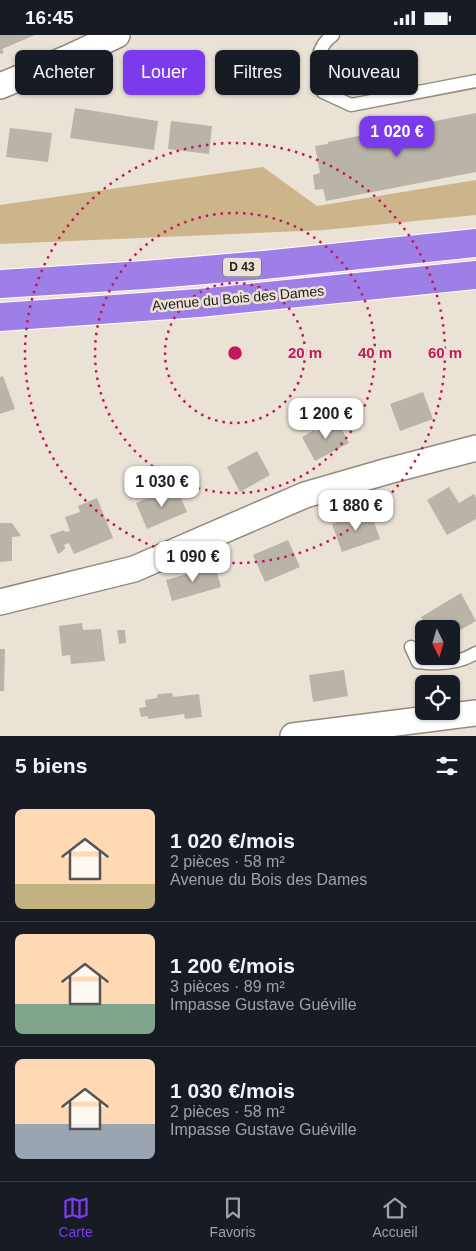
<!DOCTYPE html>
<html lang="fr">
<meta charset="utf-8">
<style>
body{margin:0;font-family:Helvetica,sans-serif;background:#20242c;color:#f1f3f6;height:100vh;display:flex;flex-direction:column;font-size:19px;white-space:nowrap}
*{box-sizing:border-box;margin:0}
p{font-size:16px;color:#9ea1a6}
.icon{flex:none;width:28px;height:28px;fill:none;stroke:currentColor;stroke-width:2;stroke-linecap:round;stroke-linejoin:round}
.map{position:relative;height:701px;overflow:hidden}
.side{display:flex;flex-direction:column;background:#171b24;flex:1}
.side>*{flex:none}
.top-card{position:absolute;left:15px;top:15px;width:446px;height:45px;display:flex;gap:10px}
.needle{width:32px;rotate:175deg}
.buttons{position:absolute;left:415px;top:585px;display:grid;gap:10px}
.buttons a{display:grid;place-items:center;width:45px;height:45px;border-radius:8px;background:#171b24;box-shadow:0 1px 4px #0004;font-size:25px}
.price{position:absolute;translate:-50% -42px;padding:0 11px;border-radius:10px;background:#fff;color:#222;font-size:16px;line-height:32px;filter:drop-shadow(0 1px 2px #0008)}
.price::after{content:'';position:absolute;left:50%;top:30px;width:15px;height:11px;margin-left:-8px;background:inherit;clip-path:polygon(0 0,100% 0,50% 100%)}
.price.active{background:#7c3aed;color:#fff}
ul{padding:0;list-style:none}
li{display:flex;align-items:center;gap:15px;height:125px;padding:0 15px}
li+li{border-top:1px solid #363941}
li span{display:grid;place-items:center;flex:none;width:140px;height:100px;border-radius:8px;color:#555}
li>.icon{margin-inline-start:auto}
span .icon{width:60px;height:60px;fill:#fffc;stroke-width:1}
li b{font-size:21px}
h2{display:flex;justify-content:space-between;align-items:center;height:60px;padding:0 15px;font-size:21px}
.pill{padding:0 18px;border-radius:8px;background:#171b24;box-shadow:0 1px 4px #0004;font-size:18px;line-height:45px}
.pill.active{background:#7c3aed;color:#fff}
.status{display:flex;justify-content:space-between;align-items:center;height:35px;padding:0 25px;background:#171b24;direction:ltr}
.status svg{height:14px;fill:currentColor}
.tab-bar{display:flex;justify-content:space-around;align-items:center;height:70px;border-top:1px solid #363941;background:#171b24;font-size:14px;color:#9ea1a6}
.tab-bar a{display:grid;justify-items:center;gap:2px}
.tab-bar .active{color:#7c3aed}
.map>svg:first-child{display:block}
</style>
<div class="status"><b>16:45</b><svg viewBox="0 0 49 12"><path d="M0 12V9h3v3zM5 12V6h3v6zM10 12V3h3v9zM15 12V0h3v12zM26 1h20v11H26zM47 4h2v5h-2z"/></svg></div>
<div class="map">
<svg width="476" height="701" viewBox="0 0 476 701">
<rect width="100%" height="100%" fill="#eae2d5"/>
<path fill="#cdb58b" d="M263,132L317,171L476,145V180L324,195L0,209V170Z"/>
<path fill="#bab3a7" d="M0,0H35L2,14L4,18L0,19Z
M75,73L158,86L154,115L70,103Z
M476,78V137L326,166L323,154L315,155L313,140L320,138L315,111L328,109V107Z
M171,86L212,91L209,119L168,114Z
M10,93L52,98L48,127L6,122Z
M3,341L15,374L0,379V342Z
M423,357L433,384L400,396L390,369Z
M337,385L349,408L315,426L302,402L314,395L315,397Z
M257,416L270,440L240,457L227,432Z
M176,451L187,477L147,494L136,468Z
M449,452L459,468L474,459L476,463V484L447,500L427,465Z
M97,463L113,503L74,519L69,508L64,510L65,513L63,516L58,519L50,500L64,495L65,497L70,496L65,482L80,477L78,471Z
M370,476L380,504L342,517L332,489Z
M0,488H12L21,501L12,502V526L0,527Z
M288,505L300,532L265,547L253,520Z
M215,531L221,552L172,566L166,545Z
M461,558L476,586L451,600V594H428L421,582Z
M82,588L83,595L101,594L105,626L71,629L70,620L62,621L59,591Z
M117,595H125L126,608L119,609Z
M0,614H5L4,656H0Z
M344,635L348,661L313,667L309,640Z
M172,658L173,662L199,659L202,682L185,684L184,679L148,684V681L141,682L139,673L146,672L145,665L157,663L158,659Z"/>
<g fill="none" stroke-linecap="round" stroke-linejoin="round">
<defs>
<path id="lane" d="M333,0C313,14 316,37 323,57L351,70L476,46
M411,612L418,627C439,630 458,629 476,618"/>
<path id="street" d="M0,51L68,23L117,0
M0,567L134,534L305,460L388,436L476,413
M293,701L476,678"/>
<path id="highway" d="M0,249L145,240L264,230L476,208
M0,282L199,268L476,240"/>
</defs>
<use href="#lane" stroke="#918a7e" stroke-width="15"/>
<use href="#street" stroke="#918a7e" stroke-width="28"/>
<use href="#highway" stroke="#fff" stroke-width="30"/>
<use href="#lane" stroke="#fff" stroke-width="12"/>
<use href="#street" stroke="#fff" stroke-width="25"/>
<use href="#highway" stroke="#9e7ee7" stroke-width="28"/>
</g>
<g fill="none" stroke="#c2185b" stroke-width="2.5" stroke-dasharray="2.5 5">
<circle cx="235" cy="318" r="70"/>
<circle cx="235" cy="318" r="140"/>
<circle cx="235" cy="318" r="210"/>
</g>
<g text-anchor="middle" stroke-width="5" stroke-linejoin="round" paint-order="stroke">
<rect fill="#eae2d5" stroke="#5b5750" stroke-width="1" x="223" y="222.5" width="38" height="19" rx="4"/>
<g font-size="12" font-weight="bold" fill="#1e1c17">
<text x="242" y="236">D 43</text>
</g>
<g font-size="14" fill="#1e1c17" stroke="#eae2d5">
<text transform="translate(238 263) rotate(-5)" y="5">Avenue du Bois des Dames</text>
</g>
</g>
<circle cx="235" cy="318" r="8" fill="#c2185b" stroke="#eae2d5" stroke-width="2.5"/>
<g font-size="15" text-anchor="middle" font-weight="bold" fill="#c2185b" stroke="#eae2d5" stroke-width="5" stroke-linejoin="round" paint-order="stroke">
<text x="305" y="323">20 m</text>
<text x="375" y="323">40 m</text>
<text x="445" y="323">60 m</text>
</g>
</svg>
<div class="buttons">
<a><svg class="needle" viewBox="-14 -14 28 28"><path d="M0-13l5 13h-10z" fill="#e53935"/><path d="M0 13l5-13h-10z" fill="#9ea1a6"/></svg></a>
<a><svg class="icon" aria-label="locate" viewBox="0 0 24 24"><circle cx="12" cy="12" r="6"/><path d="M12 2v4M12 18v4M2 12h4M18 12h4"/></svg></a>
</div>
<b class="price active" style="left:397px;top:123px">1 020 €</b>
<b class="price" style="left:326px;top:405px">1 200 €</b>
<b class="price" style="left:162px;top:473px">1 030 €</b>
<b class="price" style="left:356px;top:497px">1 880 €</b>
<b class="price" style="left:193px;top:548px">1 090 €</b>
<div class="top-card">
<a class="pill">Acheter</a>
<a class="pill active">Louer</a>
<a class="pill">Filtres</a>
<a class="pill">Nouveau</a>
</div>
</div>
<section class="side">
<h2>5 biens<svg class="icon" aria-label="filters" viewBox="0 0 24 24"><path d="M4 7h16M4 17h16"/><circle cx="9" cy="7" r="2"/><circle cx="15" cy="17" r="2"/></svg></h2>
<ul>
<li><span style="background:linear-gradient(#ffd9b3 75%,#c2b280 0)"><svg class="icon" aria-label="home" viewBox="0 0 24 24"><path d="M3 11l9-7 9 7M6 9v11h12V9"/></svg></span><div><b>1 020 €/mois</b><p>2 pièces · 58 m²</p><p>Avenue du Bois des Dames</p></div></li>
<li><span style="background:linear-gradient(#ffd9b3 70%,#7fa58c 0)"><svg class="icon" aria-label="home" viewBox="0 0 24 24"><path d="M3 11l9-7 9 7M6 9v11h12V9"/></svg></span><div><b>1 200 €/mois</b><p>3 pièces · 89 m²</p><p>Impasse Gustave Guéville</p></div></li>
<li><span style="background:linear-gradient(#ffd9b3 65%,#9aa5b1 0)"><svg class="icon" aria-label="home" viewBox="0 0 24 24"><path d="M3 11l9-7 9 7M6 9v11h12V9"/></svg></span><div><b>1 030 €/mois</b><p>2 pièces · 58 m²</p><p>Impasse Gustave Guéville</p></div></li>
</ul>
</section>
<nav class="tab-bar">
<a class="active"><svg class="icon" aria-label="map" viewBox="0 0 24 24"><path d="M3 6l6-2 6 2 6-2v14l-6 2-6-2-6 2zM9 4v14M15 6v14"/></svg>Carte</a>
<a><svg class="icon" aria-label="saved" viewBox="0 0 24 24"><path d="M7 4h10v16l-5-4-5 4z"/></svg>Favoris</a>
<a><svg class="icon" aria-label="home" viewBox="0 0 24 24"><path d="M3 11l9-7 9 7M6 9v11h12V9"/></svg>Accueil</a>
</nav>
